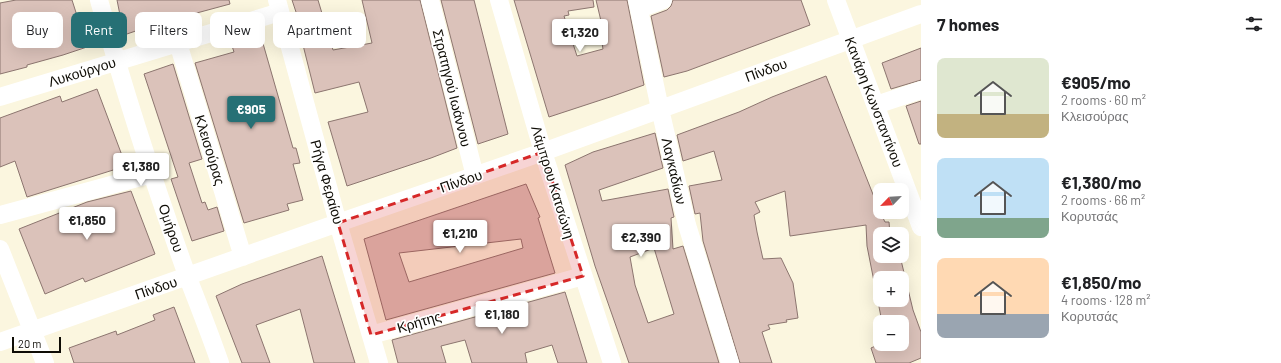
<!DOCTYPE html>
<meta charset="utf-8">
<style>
body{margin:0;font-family:Barlow,sans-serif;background:#f6f6f6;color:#202124;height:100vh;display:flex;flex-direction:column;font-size:15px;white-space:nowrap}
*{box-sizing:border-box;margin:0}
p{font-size:13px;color:#757577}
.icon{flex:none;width:22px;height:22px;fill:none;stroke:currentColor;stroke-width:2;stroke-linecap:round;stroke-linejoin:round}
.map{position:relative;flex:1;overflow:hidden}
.drawer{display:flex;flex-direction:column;background:#fff;width:360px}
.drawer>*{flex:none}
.guide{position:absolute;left:12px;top:12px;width:380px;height:36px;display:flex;gap:8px}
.needle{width:26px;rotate:245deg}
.tools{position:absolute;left:873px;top:183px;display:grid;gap:8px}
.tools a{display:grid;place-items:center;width:36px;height:36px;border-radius:8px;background:#fff;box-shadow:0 4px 16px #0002;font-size:20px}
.scale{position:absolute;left:12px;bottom:10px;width:49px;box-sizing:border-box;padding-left:4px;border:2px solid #0e0c05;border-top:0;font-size:11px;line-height:14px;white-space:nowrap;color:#0e0c05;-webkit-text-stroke:3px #fff;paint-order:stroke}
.price{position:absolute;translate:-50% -34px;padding:0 9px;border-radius:4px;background:#fff;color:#222;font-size:13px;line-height:26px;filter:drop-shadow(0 1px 2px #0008)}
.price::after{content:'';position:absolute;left:50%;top:24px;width:12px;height:9px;margin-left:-6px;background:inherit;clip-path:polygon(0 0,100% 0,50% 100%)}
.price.current{background:#267075;color:#fff}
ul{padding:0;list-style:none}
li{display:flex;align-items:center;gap:12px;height:100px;padding:0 16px}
li span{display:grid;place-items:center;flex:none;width:112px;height:80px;border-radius:8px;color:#555}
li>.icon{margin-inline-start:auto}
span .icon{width:48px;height:48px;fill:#fffc;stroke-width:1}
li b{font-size:17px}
h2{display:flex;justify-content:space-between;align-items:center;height:48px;padding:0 16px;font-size:17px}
.tag{padding:0 14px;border-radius:8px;background:#fff;box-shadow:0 4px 16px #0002;font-size:14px;line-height:36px}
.tag.current{background:#267075;color:#fff}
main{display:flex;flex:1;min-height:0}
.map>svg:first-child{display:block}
</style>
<main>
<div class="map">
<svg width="921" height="363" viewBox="0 0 921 363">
<rect width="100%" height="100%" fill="#fbf6df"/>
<path fill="#dbc2ba" stroke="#8c756f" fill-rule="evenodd" d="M16,0H72L87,47L63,55L27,65V67L0,74V3Z
M117,0H229L230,4L156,24L124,35Z
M292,0H318L333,50L372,43L362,0H420L457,148L431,158L347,186L328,122L368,112L359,82L315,93L303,45H302L295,22L299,21Z
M441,0H474L508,134L478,144Z
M514,0H593L594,7L568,11L569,15L564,16L577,56L603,49L602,43L606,42L596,0H627L644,85L613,96L549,117Z
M673,0H801L810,25L687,71L664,77L651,16L667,10L671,6Z
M251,37L253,43L262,40L293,148H296L300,163L293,164L303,200L287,204L289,210L244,223L195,63L234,52L231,43Z
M921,48V80L891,89L882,63Z
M173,64L202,159L189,163L202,203L205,202L208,210L217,207L224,231L192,241L171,179L178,177L144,74Z
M826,76L880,212L885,222H889L890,234H880V256H900L913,310L921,332V358L909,363H876L871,348L880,344H902V322H882L867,246L866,225L790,236L785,191L755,202L760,212L754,215L757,232L763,259L781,258L793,283L798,318L786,320L787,322L768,325L770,329L762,332L772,363H740L703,241L700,213L695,214L689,186L722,180L714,151L683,161L677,135L739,112L772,97ZM880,278H902V300H880Z
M97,89L126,166L27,197L15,161L0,167V118L60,96L62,102Z
M921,101V144H919L906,106Z
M655,133L663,168L599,190L602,201L668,189L674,217L671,218L673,249L683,246L719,363H629L595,266L565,165L593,152ZM654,248L674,314L648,323L635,285L630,257Z
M526,184L540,217L538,218L555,273L386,320L364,239ZM521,239L523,248L409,282L399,253Z
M131,191L155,254L85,282L83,278L45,294L19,229L87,202Z
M322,256L355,363H314L300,309L256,325L270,363H242L216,296L242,284Z
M565,292L587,363H558L552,345L525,353L527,363H472L465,340L441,346L446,363H398L392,340Z
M174,307L195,363H74L69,348L116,331L117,335L155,320L153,315Z"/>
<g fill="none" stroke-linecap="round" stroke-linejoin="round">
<path stroke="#fff" stroke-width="18" d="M99,0C125,94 155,186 188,278C199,306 210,334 220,363
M277,0L338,223L379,363
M430,0L475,176
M499,0L543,152L612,363
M637,0L660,109L687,225L730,363
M836,0L921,227
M639,9L663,0
M178,43L243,257
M0,97L280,12
M876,105L921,90
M0,215L152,174
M0,249L45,363
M371,335L583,276
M0,342L338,223L543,152L921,14"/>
</g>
<path fill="#d62828" fill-opacity="0.2" stroke="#d62828" stroke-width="3" stroke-dasharray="8 5" stroke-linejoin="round" d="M543,152L583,276L371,335L338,223Z"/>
<g text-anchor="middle" stroke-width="3.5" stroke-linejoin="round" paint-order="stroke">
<g font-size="14" fill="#0e0c05" stroke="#fff">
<text transform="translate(766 70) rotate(-20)" y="5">Πίνδου</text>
<text transform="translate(82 72) rotate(-17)" y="5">Λυκούργου</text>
<text transform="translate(452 88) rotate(76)" y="5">Στρατηγού Ιωάννου</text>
<text transform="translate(874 102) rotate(69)" y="5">Κανάρη Κωνσταντίνου</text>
<text transform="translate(210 150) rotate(73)" y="5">Κλεισούρας</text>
<text transform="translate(674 171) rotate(77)" y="5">Λαγκαδίων</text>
<text transform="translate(461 181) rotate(-19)" y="5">Πίνδου</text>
<text transform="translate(327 182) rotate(74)" y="5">Ρήγα Φεραίου</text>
<text transform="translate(553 182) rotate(73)" y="5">Λάμπρου Κατσώνη</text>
<text transform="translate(171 228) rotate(71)" y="5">Ομήρου</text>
<text transform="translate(156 288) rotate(-19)" y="5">Πίνδου</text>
<text transform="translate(419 322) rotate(-16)" y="5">Κρήτης</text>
</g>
</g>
</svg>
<div class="tools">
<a><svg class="needle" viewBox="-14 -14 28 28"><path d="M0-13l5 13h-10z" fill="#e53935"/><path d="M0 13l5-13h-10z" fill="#757577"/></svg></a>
<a><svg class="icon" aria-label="layers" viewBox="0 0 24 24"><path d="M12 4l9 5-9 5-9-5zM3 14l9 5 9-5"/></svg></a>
<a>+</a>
<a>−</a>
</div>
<div class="scale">20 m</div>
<b class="price" style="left:580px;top:53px">€1,320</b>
<b class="price current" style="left:251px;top:130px">€905</b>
<b class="price" style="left:141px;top:187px">€1,380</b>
<b class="price" style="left:87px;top:241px">€1,850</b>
<b class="price" style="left:460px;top:254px">€1,210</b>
<b class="price" style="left:641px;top:258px">€2,390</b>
<b class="price" style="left:502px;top:335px">€1,180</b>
<div class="guide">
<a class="tag">Buy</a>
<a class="tag current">Rent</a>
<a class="tag">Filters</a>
<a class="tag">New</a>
<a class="tag">Apartment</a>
</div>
</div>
<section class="drawer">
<h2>7 homes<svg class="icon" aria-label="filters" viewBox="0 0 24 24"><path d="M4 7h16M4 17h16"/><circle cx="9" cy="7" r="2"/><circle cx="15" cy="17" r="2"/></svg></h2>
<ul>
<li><span style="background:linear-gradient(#dfe7d0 70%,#c2b280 0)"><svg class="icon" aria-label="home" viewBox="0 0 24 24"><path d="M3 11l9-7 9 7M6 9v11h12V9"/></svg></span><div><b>€905/mo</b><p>2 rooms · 60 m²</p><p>Κλεισούρας</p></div></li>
<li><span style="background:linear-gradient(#bfe0f5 75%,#7fa58c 0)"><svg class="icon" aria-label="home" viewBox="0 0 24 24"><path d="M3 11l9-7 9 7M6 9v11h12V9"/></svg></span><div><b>€1,380/mo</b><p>2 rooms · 66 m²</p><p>Κορυτσάς</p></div></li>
<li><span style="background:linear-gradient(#ffd9b3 70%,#9aa5b1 0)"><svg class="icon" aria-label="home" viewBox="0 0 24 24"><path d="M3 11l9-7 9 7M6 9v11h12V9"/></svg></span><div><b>€1,850/mo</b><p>4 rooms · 128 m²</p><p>Κορυτσάς</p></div></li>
</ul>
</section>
</main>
